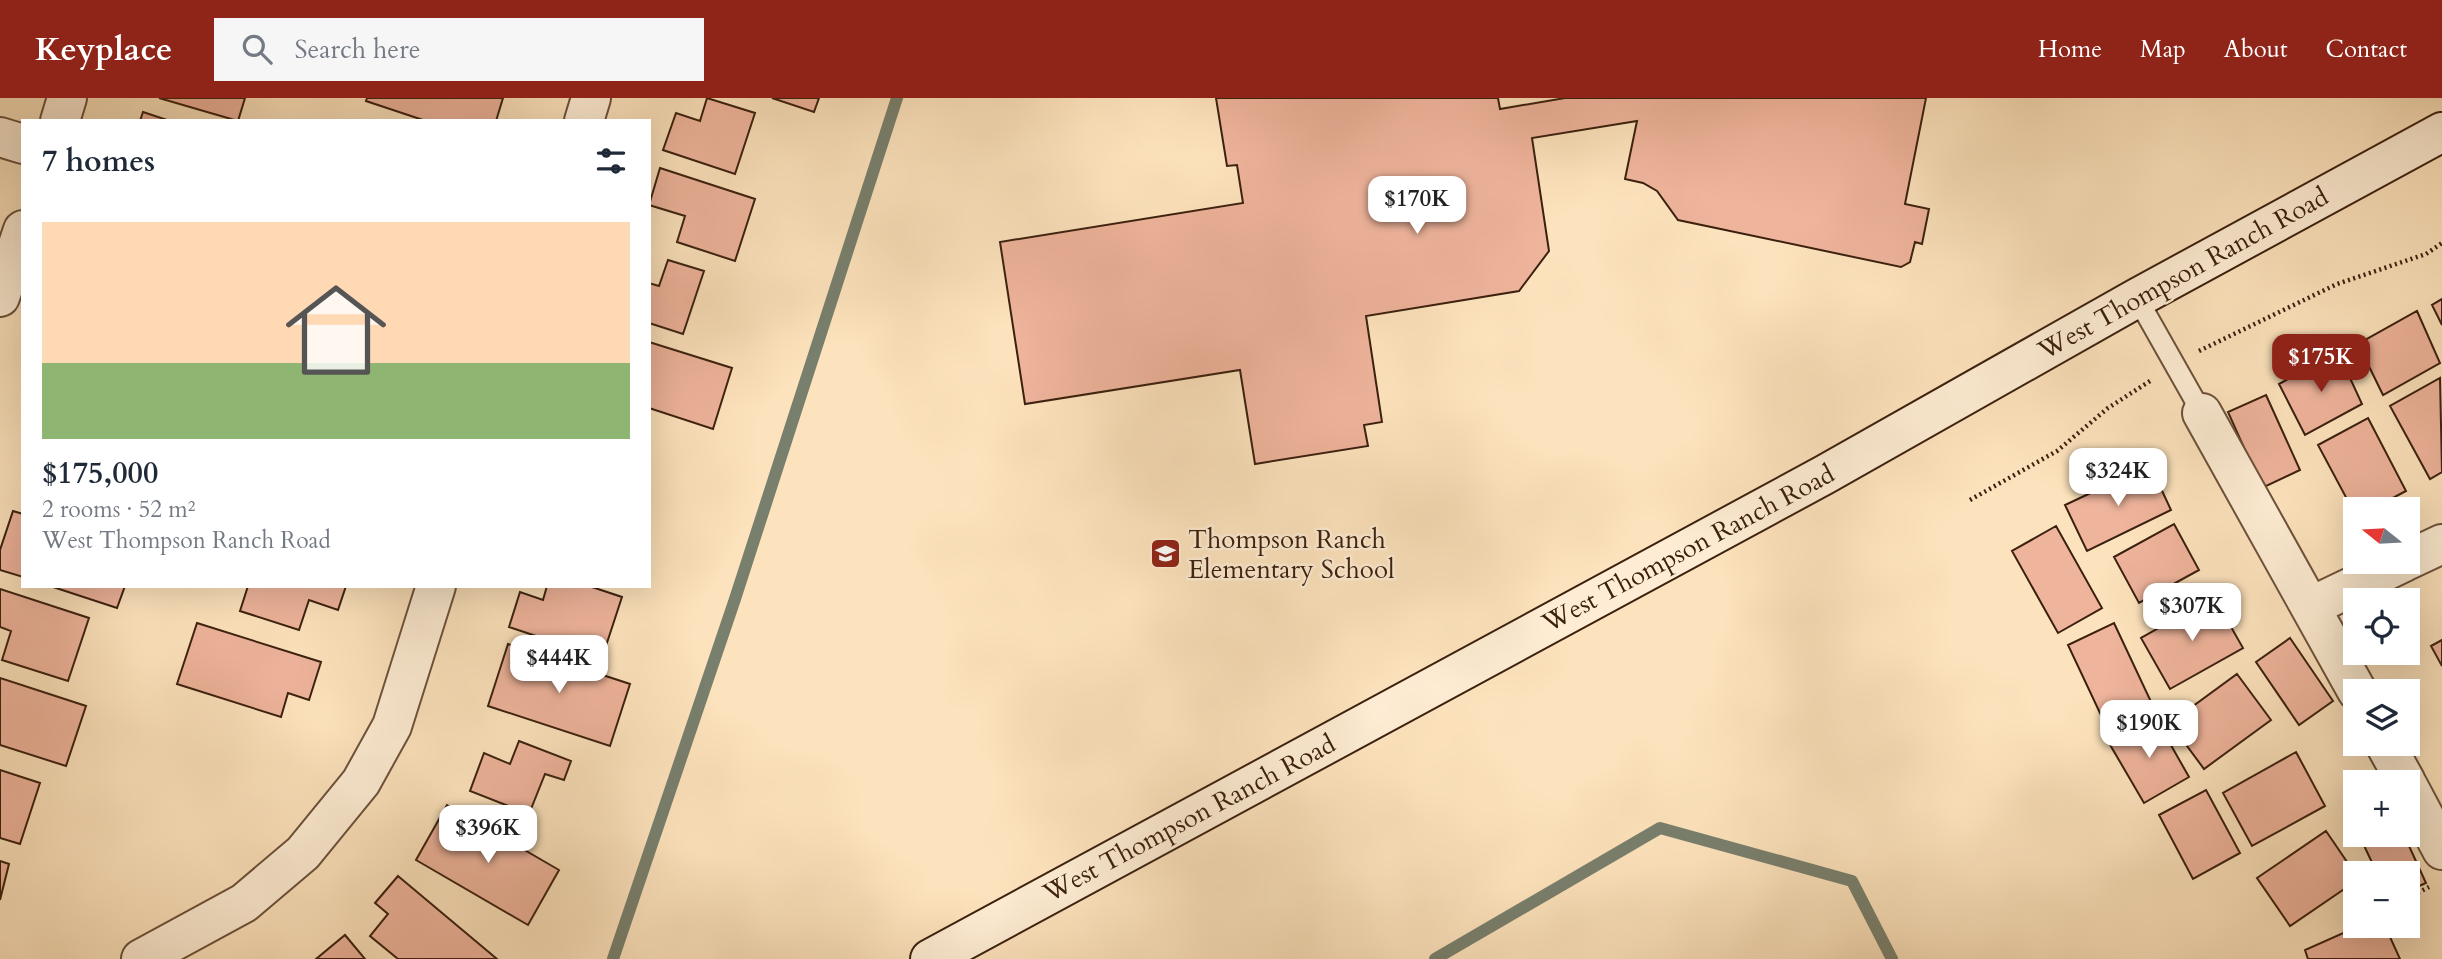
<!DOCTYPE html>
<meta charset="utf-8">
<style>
body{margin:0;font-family:Cardo,serif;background:#f6f6f7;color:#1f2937;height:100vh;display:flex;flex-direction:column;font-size:26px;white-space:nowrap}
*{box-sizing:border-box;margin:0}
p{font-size:23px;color:#747a83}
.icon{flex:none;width:38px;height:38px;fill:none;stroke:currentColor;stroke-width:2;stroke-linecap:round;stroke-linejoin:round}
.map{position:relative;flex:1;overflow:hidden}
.side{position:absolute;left:21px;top:21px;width:630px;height:469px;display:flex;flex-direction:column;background:#fff;border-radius:0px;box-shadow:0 7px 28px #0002}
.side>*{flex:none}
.needle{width:46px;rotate:288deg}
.fabs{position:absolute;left:2343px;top:399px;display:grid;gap:14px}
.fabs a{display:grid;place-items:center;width:77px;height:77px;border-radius:0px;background:#fff;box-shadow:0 7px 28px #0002;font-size:35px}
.price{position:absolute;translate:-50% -60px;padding:0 16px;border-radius:14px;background:#fff;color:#222;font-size:23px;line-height:46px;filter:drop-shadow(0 2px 4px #0008)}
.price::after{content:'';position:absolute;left:50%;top:42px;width:21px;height:16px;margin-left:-10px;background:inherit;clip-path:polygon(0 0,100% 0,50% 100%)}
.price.on{background:#8f2418;color:#fff}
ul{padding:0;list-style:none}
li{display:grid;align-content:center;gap:14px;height:371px;padding:0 21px}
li+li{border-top:2px solid #e0e1e3}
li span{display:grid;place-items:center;height:217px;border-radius:0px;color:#555}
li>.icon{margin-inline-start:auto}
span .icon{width:126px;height:126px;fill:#fffc;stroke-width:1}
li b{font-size:30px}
h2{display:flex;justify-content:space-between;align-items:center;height:84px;padding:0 21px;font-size:30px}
header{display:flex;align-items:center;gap:42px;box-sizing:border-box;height:98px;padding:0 35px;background:#8f2418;color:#fff}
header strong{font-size:33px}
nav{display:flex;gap:38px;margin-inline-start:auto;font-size:24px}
.search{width:490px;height:63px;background:#f6f6f7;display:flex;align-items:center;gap:18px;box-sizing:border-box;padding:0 24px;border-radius:0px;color:#747a83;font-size:26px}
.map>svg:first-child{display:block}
</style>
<header>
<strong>Keyplace</strong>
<div class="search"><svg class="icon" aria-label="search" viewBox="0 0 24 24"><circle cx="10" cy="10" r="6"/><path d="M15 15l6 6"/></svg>Search here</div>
<nav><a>Home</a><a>Map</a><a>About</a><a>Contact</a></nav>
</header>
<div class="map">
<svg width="2442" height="861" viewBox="0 0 2442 861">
<rect width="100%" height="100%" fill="#fde3bd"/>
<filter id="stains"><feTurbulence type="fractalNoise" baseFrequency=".00286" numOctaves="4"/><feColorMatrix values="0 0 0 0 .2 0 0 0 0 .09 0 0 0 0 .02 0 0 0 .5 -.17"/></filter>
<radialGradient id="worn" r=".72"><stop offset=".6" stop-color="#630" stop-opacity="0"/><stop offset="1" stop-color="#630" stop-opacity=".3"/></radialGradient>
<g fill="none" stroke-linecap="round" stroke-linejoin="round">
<path stroke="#787f6d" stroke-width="12" d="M613,861L735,501L897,0
M1435,861L1660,730L1852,783L1892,861"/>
</g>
<path fill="#efb49c" stroke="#3b200e" stroke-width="2" d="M159,0H245L238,23Z
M367,0H503L496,23H426L366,3Z
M707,0L755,15L735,76L663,52L676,15L700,23Z
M772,0H819L814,14Z
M1216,0H1498L1500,11L1565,0H1926L1905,106L1929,111L1922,146L1915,144L1910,164L1901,169L1678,122L1657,93L1643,85L1625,81L1637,23L1532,40L1549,153L1519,193L1366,218L1382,324L1364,327L1368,348L1255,366L1240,272L1025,306L1000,144L1243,105L1237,67L1227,68Z
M143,14L170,23H140Z
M660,70L755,101L735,163L677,144L685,118L649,107Z
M668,162L704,173L683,236L649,225V185L659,188Z
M2442,201V227L2432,207Z
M2417,213L2440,265L2383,297L2358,246Z
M649,244L732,270L713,331L649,310Z
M2338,254L2362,306L2305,337L2279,286Z
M2440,280L2442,374L2430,381L2390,308Z
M2266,297L2300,372L2262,390L2228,314Z
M2368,320L2406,393L2372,411H2356V418L2318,347Z
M2150,367L2171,412L2087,453L2065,407Z
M13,413L23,416V479L0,472V452Z
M2174,426L2199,472L2139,505L2114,459Z
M2056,428L2102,510L2058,535L2012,453Z
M50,488H125L117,510Z
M248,488H346L338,512L309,502L299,532L240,513Z
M547,488H589L622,499L602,560L509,529L520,494L543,502Z
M0,491L89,520L68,583L2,562L11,533L0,529Z
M2214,499L2243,550L2170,591L2141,540Z
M197,525L321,564L309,602L288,595L281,619L177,586Z
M2114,525L2153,608L2107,630L2068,547Z
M2290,540L2333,603L2299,627L2256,564Z
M2442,542V568L2431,548Z
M508,546L630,586L610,648L488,608Z
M2237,576L2271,622L2204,671L2170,625Z
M0,580L86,608L66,668L0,647Z
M2155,619L2189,679L2144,705L2109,645Z
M519,643L571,663L564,682L545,676L529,716L470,693L484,655L510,666Z
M2296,654L2325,708L2252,748L2223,695Z
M0,672L40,685L20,746L0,740Z
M2206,692L2240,755L2193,781L2159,717Z
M447,707L559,772L528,827L416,762Z
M2326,733L2356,777V783L2290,828L2257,780Z
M2359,737H2404L2426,785L2408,793V775H2377Z
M0,763L9,766L0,802Z
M398,778L497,861H398L370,838L388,816L375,805Z
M2359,828H2385L2400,861H2308L2305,852Z
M345,837L365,861H316Z"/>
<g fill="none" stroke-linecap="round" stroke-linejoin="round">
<defs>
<path id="lane" d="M2137,200L2202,315"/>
<path id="street" d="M60,23L67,0
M584,23L591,0
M0,39L23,46
M0,199L23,132
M2202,315L2357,593
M2408,462L2442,446
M2312,508L2404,464
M2385,646L2406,684
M2408,688L2442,752
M141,861L244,805L303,755L361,684L392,628L436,488"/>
<path id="secondary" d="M930,861L1824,377L2137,200L2442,34"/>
</defs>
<use href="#lane" stroke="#6c513a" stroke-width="23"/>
<use href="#street" stroke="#6c513a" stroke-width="42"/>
<use href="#secondary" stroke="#3b200e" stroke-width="42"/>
<path stroke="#3b200e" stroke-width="4.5" stroke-dasharray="2 3.5" stroke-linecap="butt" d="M2199,253L2337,186L2426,156L2442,145
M1970,402L2057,353L2108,310L2150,283
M2408,800L2429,789"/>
<use href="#lane" stroke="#feedd4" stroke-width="19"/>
<use href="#street" stroke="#feedd4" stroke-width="38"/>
<use href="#secondary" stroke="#feedd4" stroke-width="38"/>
</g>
<defs>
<symbol id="school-square" viewBox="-11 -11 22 22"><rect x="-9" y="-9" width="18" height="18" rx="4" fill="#8f2418" stroke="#feedd4"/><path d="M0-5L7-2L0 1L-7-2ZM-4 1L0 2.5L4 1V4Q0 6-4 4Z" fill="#fff"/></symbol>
</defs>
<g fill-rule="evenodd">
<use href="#school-square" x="1148" y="438" width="35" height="35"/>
</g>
<g text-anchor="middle" stroke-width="5" stroke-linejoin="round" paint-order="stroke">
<g font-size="26" fill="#3b200e" stroke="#feedd4">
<text transform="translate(2183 175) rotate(-29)" y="9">West Thompson Ranch Road</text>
<text transform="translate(1688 450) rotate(-28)" y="9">West Thompson Ranch Road</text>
<text transform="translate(1189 720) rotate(-28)" y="9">West Thompson Ranch Road</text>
</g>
<g font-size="26" fill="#3b200e" stroke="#feedd4" text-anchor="start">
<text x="1188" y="450">Thompson Ranch<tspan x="1188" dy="30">Elementary School</tspan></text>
</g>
</g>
<rect width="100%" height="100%" filter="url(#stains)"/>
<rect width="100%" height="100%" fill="url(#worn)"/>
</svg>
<div class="fabs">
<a><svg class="needle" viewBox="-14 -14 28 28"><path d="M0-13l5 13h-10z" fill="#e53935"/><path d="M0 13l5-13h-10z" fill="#747a83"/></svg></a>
<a><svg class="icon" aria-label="locate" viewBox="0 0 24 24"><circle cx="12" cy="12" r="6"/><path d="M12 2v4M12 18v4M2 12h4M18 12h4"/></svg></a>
<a><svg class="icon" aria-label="layers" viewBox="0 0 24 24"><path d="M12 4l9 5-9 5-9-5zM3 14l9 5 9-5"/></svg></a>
<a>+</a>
<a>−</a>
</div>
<b class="price" style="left:1417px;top:138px">$170K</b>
<b class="price on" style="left:2321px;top:296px">$175K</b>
<b class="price" style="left:2118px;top:410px">$324K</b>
<b class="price" style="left:2192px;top:545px">$307K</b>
<b class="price" style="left:559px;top:597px">$444K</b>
<b class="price" style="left:2149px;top:662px">$190K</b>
<b class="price" style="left:488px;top:767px">$396K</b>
<section class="side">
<h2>7 homes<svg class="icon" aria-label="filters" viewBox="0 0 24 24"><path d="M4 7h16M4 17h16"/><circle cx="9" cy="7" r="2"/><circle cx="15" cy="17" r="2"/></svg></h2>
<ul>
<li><span style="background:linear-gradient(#ffd9b3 65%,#8fb573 0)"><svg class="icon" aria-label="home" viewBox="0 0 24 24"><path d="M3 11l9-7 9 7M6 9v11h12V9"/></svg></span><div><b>$175,000</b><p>2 rooms · 52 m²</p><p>West Thompson Ranch Road</p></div></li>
</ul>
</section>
</div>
